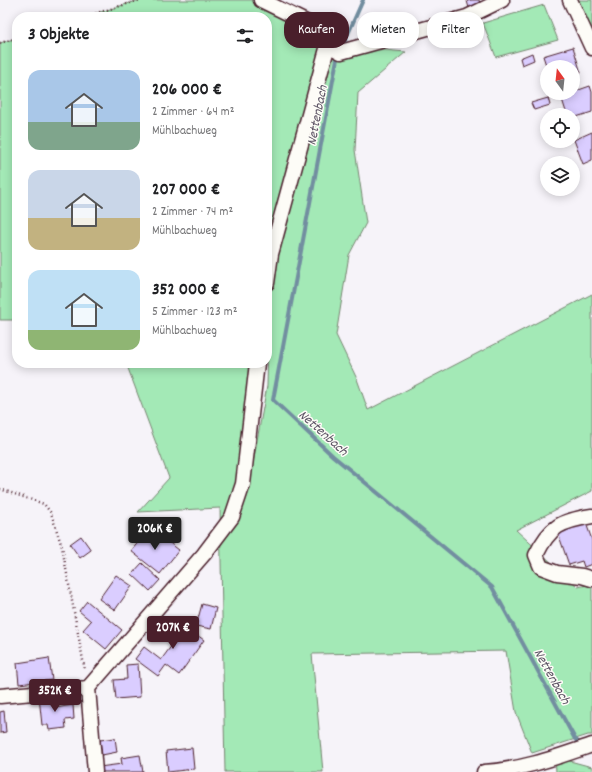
<!DOCTYPE html>
<html lang="de">
<meta charset="utf-8">
<style>
body{margin:0;font-family:Dekko,sans-serif;background:#f2f2f2;color:#202124;height:100vh;display:flex;flex-direction:column;font-size:15px;white-space:nowrap}
*{box-sizing:border-box;margin:0}
p{font-size:13px;color:#757577}
.icon{flex:none;width:22px;height:22px;fill:none;stroke:currentColor;stroke-width:2;stroke-linecap:round;stroke-linejoin:round}
.map{position:relative;flex:1;overflow:hidden}
.panel{position:absolute;left:12px;top:12px;width:260px;height:356px;display:flex;flex-direction:column;background:#fff;border-radius:16px;box-shadow:0 2px 10px #0003}
.panel>*{flex:none}
.hud{position:absolute;left:284px;top:12px;width:248px;height:36px;display:flex;gap:8px}
.needle{width:26px;rotate:345deg}
.buttons{position:absolute;left:540px;top:60px;display:grid;gap:8px}
.buttons a{display:grid;place-items:center;width:40px;height:40px;border-radius:50%;background:#fff;box-shadow:0 2px 10px #0003;font-size:20px}
.price{position:absolute;translate:-50% -34px;padding:0 9px;border-radius:4px;background:#4a1f2b;color:#fff;font-size:13px;line-height:26px;filter:drop-shadow(0 1px 2px #0008)}
.price::after{content:'';position:absolute;left:50%;top:24px;width:12px;height:9px;margin-left:-6px;background:inherit;clip-path:polygon(0 0,100% 0,50% 100%)}
.price.current{background:#222;color:#fff}
ul{padding:0;list-style:none}
li{display:flex;align-items:center;gap:12px;height:100px;padding:0 16px}
li span{display:grid;place-items:center;flex:none;width:112px;height:80px;border-radius:12px;color:#555}
li>.icon{margin-inline-start:auto}
span .icon{width:48px;height:48px;fill:#fffc;stroke-width:1}
li b{font-size:17px}
h2{display:flex;justify-content:space-between;align-items:center;height:48px;padding:0 16px;font-size:17px}
.pill{padding:0 14px;border-radius:16px;background:#fff;box-shadow:0 2px 10px #0003;font-size:14px;line-height:36px}
.pill.current{background:#4a1f2b;color:#fff}
.map>svg:first-child{display:block}
</style>
<div class="map">
<svg width="592" height="772" viewBox="0 0 592 772">
<rect width="100%" height="100%" fill="#f6f3f9"/>
<filter id="ink" filterUnits="userSpaceOnUse"><feTurbulence type="fractalNoise" baseFrequency=".025" numOctaves="2"/><feDisplacementMap in="SourceGraphic" scale="8" xChannelSelector="R" yChannelSelector="G"/><feConvolveMatrix kernelMatrix="1 2 1 2 8 2 1 2 1" color-interpolation-filters="sRGB"/></filter>
<g filter="url(#ink)">
<path fill="#a3e9b6" stroke="#768470" d="M140,0H261L322,30L328,45L406,52L358,93L355,150L366,223L349,255L336,335L357,379L368,410L592,294V491L516,530L578,587L592,584V735H588L532,753L516,712L506,651L312,654L323,772H225L220,508L138,512L169,478L126,363H257L252,468L267,386L270,261L267,283V17H84Z
M570,0H592V31Z
M544,5L558,40L496,57L483,23Z
M17,38V320H0V43Z
M555,757L592,767V772H556Z"/>
<g fill="none" stroke-linecap="round" stroke-linejoin="round">
<path stroke="#728ea0" stroke-width="4" d="M343,45L363,0
M337,59L273,400L333,456L492,587L575,739L579,743"/>
</g>
<path fill="#dacdff" stroke="#4a1f2b" d="M471,0H479L480,4L469,8L467,1Z
M573,47L581,73L573,75V67L547,68L543,56Z
M532,53L534,60L522,65L520,58Z
M590,86L592,92V112L573,118V115H567L561,96L573,93V92Z
M548,98L550,105L534,110L531,103Z
M592,132V160L583,164L574,140Z
M586,523L592,540V564L584,567L582,561L569,565L558,533Z
M150,528L179,550L160,574L131,551Z
M81,536L91,550L80,558L70,544Z
M142,563L160,580L150,591L132,574Z
M116,575L132,586L115,610L99,599Z
M87,601L122,630L106,649L83,630L91,621L79,611Z
M202,604L216,608L211,629L196,626Z
M173,618L204,640L179,675L166,665L158,676L135,659L144,647L161,660L175,641L163,631Z
M49,658L52,680L19,684L17,663Z
M138,664L140,697L116,699L114,680L127,679L126,665Z
M54,695L55,708L73,705L74,719L65,720L66,728L49,730L48,725H42L39,697Z
M4,711L6,732L0,733V712Z
M115,738L117,752L102,755L100,740Z
M192,748L194,769L168,772L166,751Z
M140,755L143,772H100L99,767L122,764L121,758Z"/>
<g fill="none" stroke-linecap="round" stroke-linejoin="round">
<defs>
<path id="minor" d="M261,0L322,30L328,45
M570,0L592,48
M267,283L271,254L328,45L341,52L467,17L502,0
M592,516C561,521 550,526 536,555L541,567L557,573L582,576L592,579
M0,696L88,688
M95,772L88,688L204,554L232,517L243,484L257,363
M484,772C522,770 557,757 592,745"/>
</defs>
<use href="#minor" stroke="#4a1f2b" stroke-width="17"/>
<path stroke="#4a1f2b" stroke-width="2.5" stroke-dasharray="1 3" stroke-linecap="butt" d="M84,17L140,0
M0,43L17,38
M0,489L44,504L51,513L62,547L85,671"/>
<use href="#minor" stroke="#fdfcf7" stroke-width="14"/>
</g>
</g>
<g text-anchor="middle" stroke-width="3" stroke-linejoin="round" paint-order="stroke">
<g font-size="14" font-style="italic" fill="#5e5666" stroke="#fdfcf7">
<text transform="translate(316 115) rotate(-79)" y="5">Nettenbach</text>
<text transform="translate(324 432) rotate(42)" y="5">Nettenbach</text>
<text transform="translate(553 676) rotate(61)" y="5">Nettenbach</text>
</g>
</g>
</svg>
<div class="buttons">
<a><svg class="needle" viewBox="-14 -14 28 28"><path d="M0-13l5 13h-10z" fill="#e53935"/><path d="M0 13l5-13h-10z" fill="#757577"/></svg></a>
<a><svg class="icon" aria-label="locate" viewBox="0 0 24 24"><circle cx="12" cy="12" r="6"/><path d="M12 2v4M12 18v4M2 12h4M18 12h4"/></svg></a>
<a><svg class="icon" aria-label="layers" viewBox="0 0 24 24"><path d="M12 4l9 5-9 5-9-5zM3 14l9 5 9-5"/></svg></a>
</div>
<b class="price current" style="left:155px;top:551px">206K €</b>
<b class="price" style="left:173px;top:650px">207K €</b>
<b class="price" style="left:55px;top:713px">352K €</b>
<div class="hud">
<a class="pill current">Kaufen</a>
<a class="pill">Mieten</a>
<a class="pill">Filter</a>
</div>
<section class="panel">
<h2>3 Objekte<svg class="icon" aria-label="filters" viewBox="0 0 24 24"><path d="M4 7h16M4 17h16"/><circle cx="9" cy="7" r="2"/><circle cx="15" cy="17" r="2"/></svg></h2>
<ul>
<li><span style="background:linear-gradient(#a9c7e8 65%,#7fa58c 0)"><svg class="icon" aria-label="home" viewBox="0 0 24 24"><path d="M3 11l9-7 9 7M6 9v11h12V9"/></svg></span><div><b>206 000 €</b><p>2 Zimmer · 64 m²</p><p>Mühlbachweg</p></div></li>
<li><span style="background:linear-gradient(#c9d6e8 60%,#c2b280 0)"><svg class="icon" aria-label="home" viewBox="0 0 24 24"><path d="M3 11l9-7 9 7M6 9v11h12V9"/></svg></span><div><b>207 000 €</b><p>2 Zimmer · 74 m²</p><p>Mühlbachweg</p></div></li>
<li><span style="background:linear-gradient(#bfe0f5 75%,#8fb573 0)"><svg class="icon" aria-label="home" viewBox="0 0 24 24"><path d="M3 11l9-7 9 7M6 9v11h12V9"/></svg></span><div><b>352 000 €</b><p>5 Zimmer · 123 m²</p><p>Mühlbachweg</p></div></li>
</ul>
</section>
</div>
